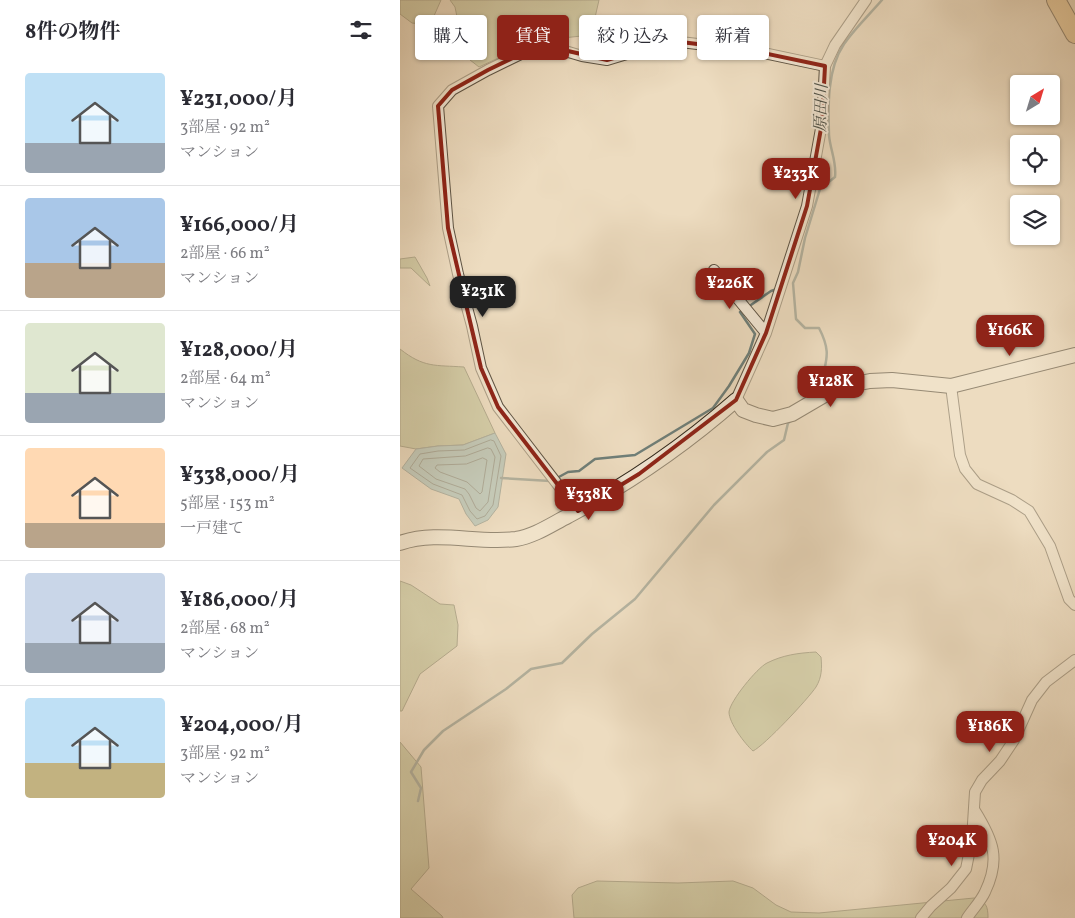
<!DOCTYPE html>
<html lang="ja">
<meta charset="utf-8">
<style>
body{margin:0;font-family:Vollkorn,"Noto Serif JP",serif;background:#f2f2f3;color:#2b2b33;height:100vh;display:flex;flex-direction:column;font-size:19px;white-space:nowrap}
*{box-sizing:border-box;margin:0}
p{font-size:16px;color:#7c7c81}
.icon{flex:none;width:28px;height:28px;fill:none;stroke:currentColor;stroke-width:2;stroke-linecap:round;stroke-linejoin:round}
.map{position:relative;flex:1;overflow:hidden}
.side{display:flex;flex-direction:column;background:#fff;width:400px}
.side>*{flex:none}
.top-card{position:absolute;left:15px;top:15px;width:475px;height:45px;display:flex;gap:10px}
.needle{width:32px;rotate:38deg}
.controls{position:absolute;left:610px;top:75px;display:grid;gap:10px}
.controls a{display:grid;place-items:center;width:50px;height:50px;border-radius:5px;background:#fff;box-shadow:0 1px 4px #0004;font-size:25px}
.price{position:absolute;translate:-50% -42px;padding:0 11px;border-radius:10px;background:#8f2418;color:#fff;font-size:16px;line-height:32px;filter:drop-shadow(0 1px 2px #0008)}
.price::after{content:'';position:absolute;left:50%;top:30px;width:15px;height:11px;margin-left:-8px;background:inherit;clip-path:polygon(0 0,100% 0,50% 100%)}
.price.active{background:#222;color:#fff}
ul{padding:0;list-style:none}
li{display:flex;align-items:center;gap:15px;height:125px;padding:0 25px}
li+li{border-top:1px solid #e1e1e2}
li span{display:grid;place-items:center;flex:none;width:140px;height:100px;border-radius:5px;color:#555}
li>.icon{margin-inline-start:auto}
span .icon{width:60px;height:60px;fill:#fffc;stroke-width:1}
li b{font-size:21px}
h2{display:flex;justify-content:space-between;align-items:center;height:60px;padding:0 25px;font-size:21px}
.chip{padding:0 18px;border-radius:5px;background:#fff;box-shadow:0 1px 4px #0004;font-size:18px;line-height:45px}
.chip.active{background:#8f2418;color:#fff}
main{display:flex;flex:1;min-height:0}
.map>svg:first-child{display:block}
</style>
<main>
<section class="side">
<h2>8件の物件<svg class="icon" aria-label="filters" viewBox="0 0 24 24"><path d="M4 7h16M4 17h16"/><circle cx="9" cy="7" r="2"/><circle cx="15" cy="17" r="2"/></svg></h2>
<ul>
<li><span style="background:linear-gradient(#bfe0f5 70%,#9aa5b1 0)"><svg class="icon" aria-label="home" viewBox="0 0 24 24"><path d="M3 11l9-7 9 7M6 9v11h12V9"/></svg></span><div><b>¥231,000/月</b><p>3部屋 · 92 m²</p><p>マンション</p></div></li>
<li><span style="background:linear-gradient(#a9c7e8 65%,#b9a48a 0)"><svg class="icon" aria-label="home" viewBox="0 0 24 24"><path d="M3 11l9-7 9 7M6 9v11h12V9"/></svg></span><div><b>¥166,000/月</b><p>2部屋 · 66 m²</p><p>マンション</p></div></li>
<li><span style="background:linear-gradient(#dfe7d0 70%,#9aa5b1 0)"><svg class="icon" aria-label="home" viewBox="0 0 24 24"><path d="M3 11l9-7 9 7M6 9v11h12V9"/></svg></span><div><b>¥128,000/月</b><p>2部屋 · 64 m²</p><p>マンション</p></div></li>
<li><span style="background:linear-gradient(#ffd9b3 75%,#b9a48a 0)"><svg class="icon" aria-label="home" viewBox="0 0 24 24"><path d="M3 11l9-7 9 7M6 9v11h12V9"/></svg></span><div><b>¥338,000/月</b><p>5部屋 · 153 m²</p><p>一戸建て</p></div></li>
<li><span style="background:linear-gradient(#c9d6e8 70%,#9aa5b1 0)"><svg class="icon" aria-label="home" viewBox="0 0 24 24"><path d="M3 11l9-7 9 7M6 9v11h12V9"/></svg></span><div><b>¥186,000/月</b><p>2部屋 · 68 m²</p><p>マンション</p></div></li>
<li><span style="background:linear-gradient(#bfe0f5 65%,#c2b280 0)"><svg class="icon" aria-label="home" viewBox="0 0 24 24"><path d="M3 11l9-7 9 7M6 9v11h12V9"/></svg></span><div><b>¥204,000/月</b><p>3部屋 · 92 m²</p><p>マンション</p></div></li>
</ul>
</section>
<div class="map">
<svg width="675" height="918" viewBox="0 0 675 918">
<rect width="100%" height="100%" fill="#eddcc0"/>
<filter id="stains"><feTurbulence type="fractalNoise" baseFrequency=".004" numOctaves="4"/><feColorMatrix values="0 0 0 0 .2 0 0 0 0 .09 0 0 0 0 .02 0 0 0 .5 -.17"/></filter>
<radialGradient id="worn" r=".72"><stop offset=".6" stop-color="#630" stop-opacity="0"/><stop offset="1" stop-color="#630" stop-opacity=".3"/></radialGradient>
<path fill="#bbbf91" stroke="#747256" d="M0,0H41L30,25L12,23L0,14Z
M50,0H199L191,35L153,39L122,47L79,67L65,56L55,7Z
M15,257L27,278L30,286L11,268H0V259Z
M0,349C24,368 35,365 64,367L95,433L63,445L38,446L16,449L0,446Z
M0,581L11,585L40,604L54,605L58,625L57,646L20,674L2,711H0Z
M416,652L421,657C422,668 422,677 416,687C408,699 365,745 353,751C345,744 329,723 329,712C330,701 357,668 367,663C383,655 398,653 416,652Z
M0,742L21,767L29,868L11,889L42,916L43,918H0Z
M197,881L278,883L333,881L353,888L376,905L391,912L419,913L574,898C586,901 588,906 588,918H174L172,895L178,888Z"/>
<path fill="#9abab8" stroke="#6f7f79" d="M95,433L106,454L98,507L88,520L75,526L66,514L59,499L31,489L2,468L16,449L38,446L63,445Z"/>
<g fill="none" stroke-linecap="round" stroke-linejoin="round">
<path stroke="#647069" stroke-width="1" d="M91,440L94,441L101,456L93,505L85,516L77,519L70,511L62,495L33,484L10,468L20,454L38,451L64,450Z
M88,448L91,449L95,457L88,502L80,511L76,508L69,494L65,489L36,479L19,466L23,459L65,456Z
M83,458L87,460L82,492L80,494L67,482L40,472L35,468L37,465L66,464Z"/>
<path stroke="#6f7f79" stroke-width="2.5" d="M348,307L371,291L377,289
M421,390C423,362 434,357 419,328H405L396,319L393,283L398,272L405,238L420,189L435,177C437,163 430,149 429,135C428,106 427,69 444,44C455,28 470,14 482,0
M101,478L150,481
M157,478L168,472L179,471L195,459L235,455L313,408L329,386L349,353L355,334L340,312L343,310
M18,801L21,788L11,772L24,750L43,731L106,689L131,669L162,663L192,634L235,599L314,505L367,452L384,440L388,423L393,420"/>
<defs>
<path id="street" d="M314,270L366,333
M551,386L560,455L565,469L577,484L612,500L629,511L650,546L669,599L675,605
M336,400L366,333L407,206L422,123L425,66L435,45L466,0
M178,511L98,407L81,368L72,326L58,274L48,228L38,106L52,90L88,70L127,51L155,48L182,56L207,60L260,44L281,42L354,51L425,66
M521,918L531,906L551,888L566,869L572,839L575,792L582,780L600,761L614,740L632,700L646,682L675,660
M567,918C573,909 581,901 585,892C601,859 593,840 575,811"/>
<path id="secondary" d="M0,543C38,530 77,544 116,539C135,536 152,524 168,516C228,484 285,445 336,400L343,410L356,415L373,419L392,414L433,390L450,385L470,381L492,380L551,386L675,355"/>
<path id="highway" d="M656,0L675,34"/>
</defs>
<use href="#street" stroke="#5e5444" stroke-width="12"/>
<use href="#secondary" stroke="#2e261a" stroke-width="16"/>
<use href="#highway" stroke="#2e261a" stroke-width="20"/>
<use href="#street" stroke="#f3e8d6" stroke-width="10"/>
<use href="#secondary" stroke="#f3e8d6" stroke-width="14"/>
<use href="#highway" stroke="#e6be80" stroke-width="18"/>
</g>
<path d="M0 0H675V918H0ZM281,42L354,51L425,66L422,123L407,206L366,333L336,400L239,474L178,511L98,407L81,368L48,228L38,106L52,90L88,70L127,51L155,48L207,60L260,44Z" fill="#eddcc0" fill-opacity=".55" fill-rule="evenodd"/>
<path fill="none" stroke="#8f2418" stroke-width="4" stroke-linejoin="round" d="M281,42L354,51L425,66L422,123L407,206L366,333L336,400L239,474L178,511L98,407L81,368L48,228L38,106L52,90L88,70L127,51L155,48L207,60L260,44Z"/>
<g text-anchor="middle" stroke-width="4" stroke-linejoin="round" paint-order="stroke">
<g font-size="16" font-style="italic" fill="#4e5249" stroke="#f3e8d6">
<text transform="translate(420 108) rotate(-88)" y="6">原田川</text>
</g>
</g>
<rect width="100%" height="100%" filter="url(#stains)"/>
<rect width="100%" height="100%" fill="url(#worn)"/>
</svg>
<div class="controls">
<a><svg class="needle" viewBox="-14 -14 28 28"><path d="M0-13l5 13h-10z" fill="#e53935"/><path d="M0 13l5-13h-10z" fill="#7c7c81"/></svg></a>
<a><svg class="icon" aria-label="locate" viewBox="0 0 24 24"><circle cx="12" cy="12" r="6"/><path d="M12 2v4M12 18v4M2 12h4M18 12h4"/></svg></a>
<a><svg class="icon" aria-label="layers" viewBox="0 0 24 24"><path d="M12 4l9 5-9 5-9-5zM3 14l9 5 9-5"/></svg></a>
</div>
<b class="price" style="left:396px;top:200px">¥233K</b>
<b class="price" style="left:330px;top:310px">¥226K</b>
<b class="price active" style="left:83px;top:318px">¥231K</b>
<b class="price" style="left:610px;top:357px">¥166K</b>
<b class="price" style="left:431px;top:408px">¥128K</b>
<b class="price" style="left:189px;top:521px">¥338K</b>
<b class="price" style="left:590px;top:753px">¥186K</b>
<b class="price" style="left:552px;top:867px">¥204K</b>
<div class="top-card">
<a class="chip">購入</a>
<a class="chip active">賃貸</a>
<a class="chip">絞り込み</a>
<a class="chip">新着</a>
</div>
</div>
</main>
